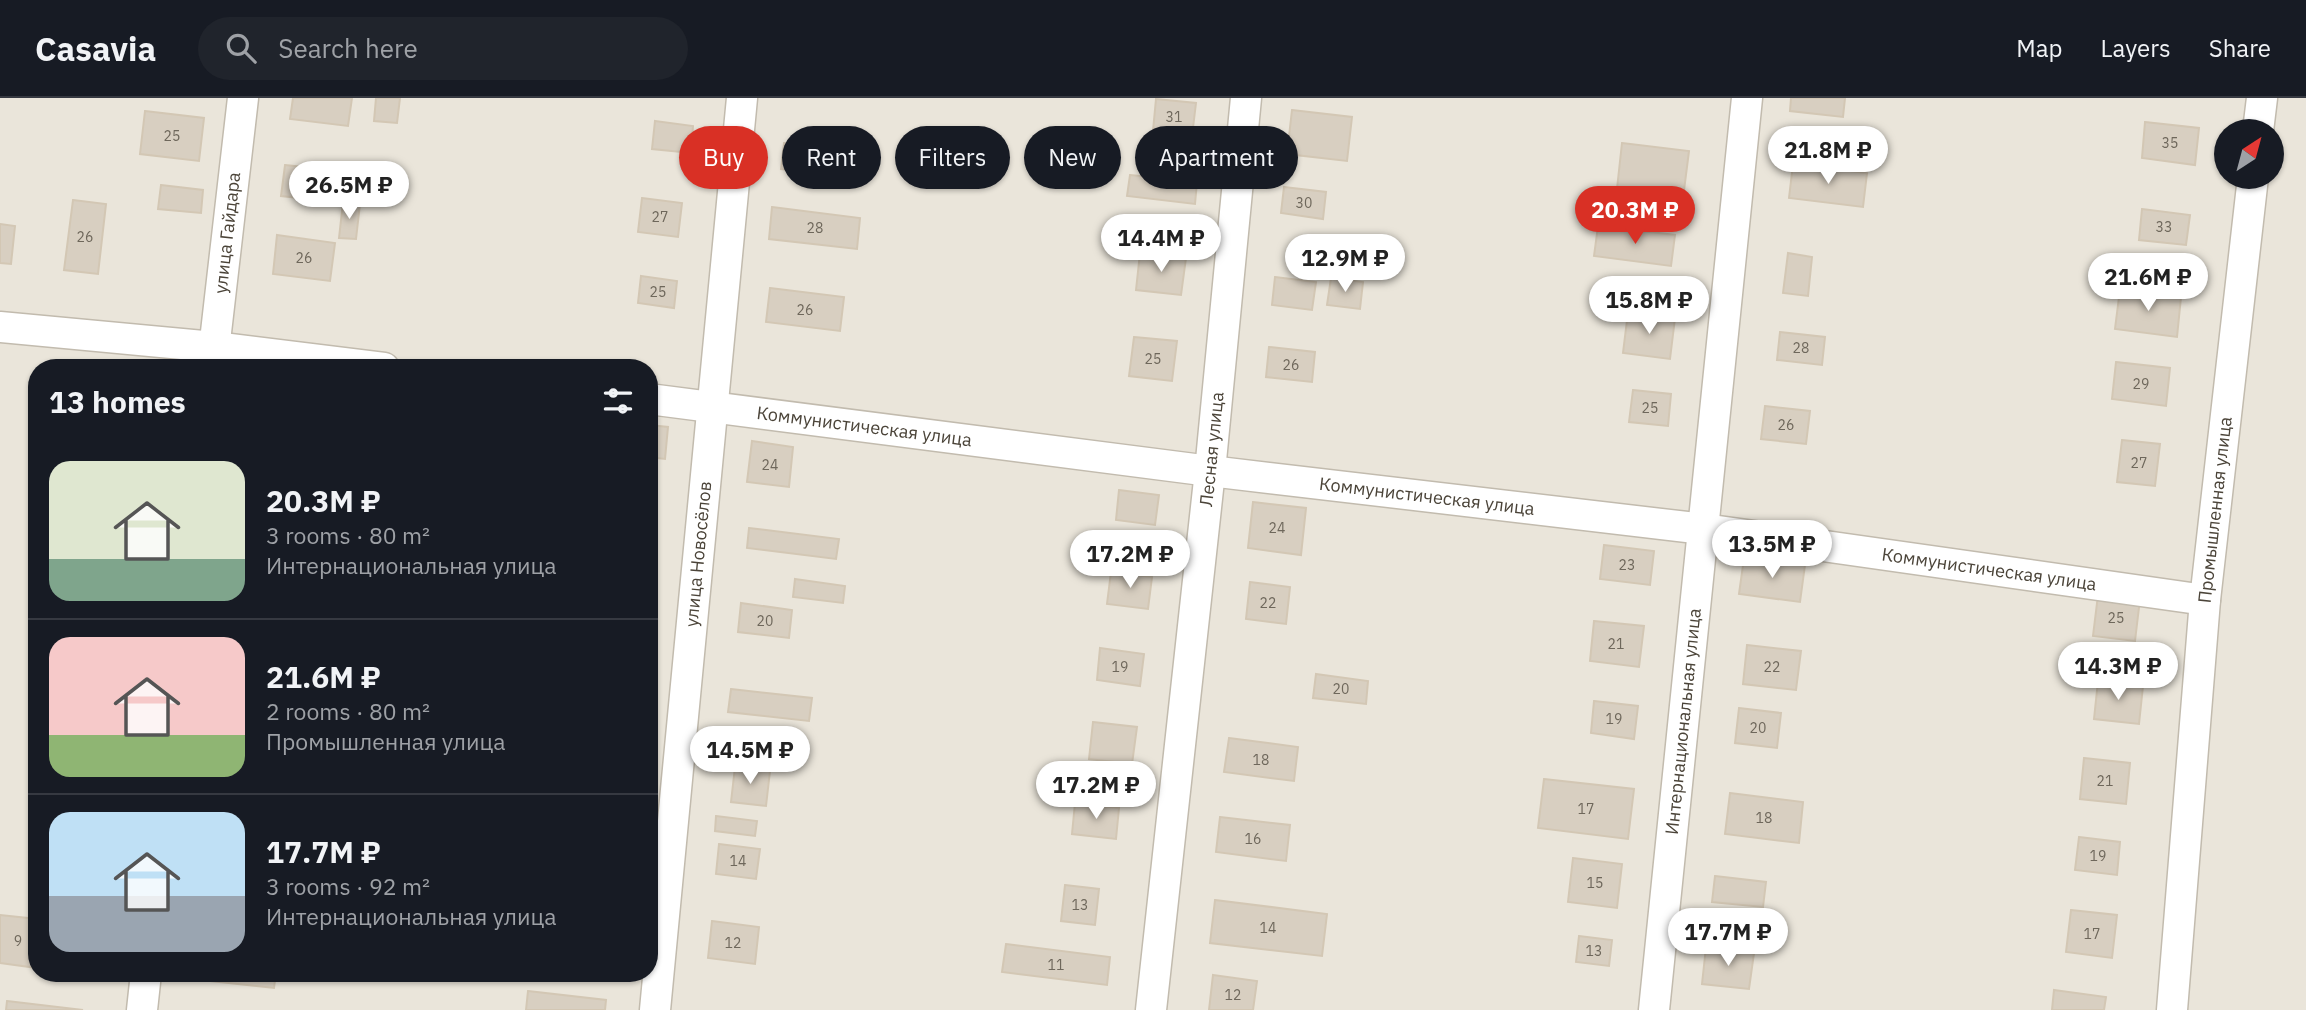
<!DOCTYPE html>
<meta charset="utf-8">
<style>
body{margin:0;font-family:"IBM Plex Sans",sans-serif;background:#20242c;color:#f1f3f6;height:100vh;display:flex;flex-direction:column;font-size:26px;white-space:nowrap}
*{box-sizing:border-box;margin:0}
p{font-size:23px;color:#9ea1a6}
.icon{flex:none;width:38px;height:38px;fill:none;stroke:currentColor;stroke-width:2;stroke-linecap:round;stroke-linejoin:round}
.map{position:relative;flex:1;overflow:hidden}
.sheet{position:absolute;left:28px;top:261px;width:630px;height:623px;display:flex;flex-direction:column;background:#171b24;border-radius:28px;box-shadow:0 2px 5px #0004}
.sheet>*{flex:none}
.hud{position:absolute;left:679px;top:28px;width:665px;height:63px;display:flex;gap:14px}
.needle{width:46px;rotate:36deg}
.buttons{position:absolute;left:2214px;top:21px;display:grid;gap:14px}
.buttons a{display:grid;place-items:center;width:70px;height:70px;border-radius:50%;background:#171b24;box-shadow:0 2px 5px #0004;font-size:35px}
.price{position:absolute;translate:-50% -60px;padding:0 16px;border-radius:24px;background:#fff;color:#222;font-size:23px;line-height:46px;filter:drop-shadow(0 2px 4px #0008)}
.price::after{content:'';position:absolute;left:50%;top:42px;width:21px;height:16px;margin-left:-10px;background:inherit;clip-path:polygon(0 0,100% 0,50% 100%)}
.price.on{background:#d93025;color:#fff}
ul{padding:0;list-style:none}
li{display:flex;align-items:center;gap:21px;height:175px;padding:0 21px}
li+li{border-top:2px solid #363941}
li span{display:grid;place-items:center;flex:none;width:196px;height:140px;border-radius:21px;color:#555}
li>.icon{margin-inline-start:auto}
span .icon{width:84px;height:84px;fill:#fffc;stroke-width:1}
li b{font-size:30px}
h2{display:flex;justify-content:space-between;align-items:center;height:84px;padding:0 21px;font-size:30px}
.chip{padding:0 24px;border-radius:32px;background:#171b24;box-shadow:0 2px 5px #0004;font-size:24px;line-height:63px}
.chip.on{background:#d93025;color:#fff}
header{display:flex;align-items:center;gap:42px;box-sizing:border-box;height:98px;padding:0 35px;background:#171b24;border-bottom:2px solid #363941}
header strong{font-size:33px}
nav{display:flex;gap:38px;margin-inline-start:auto;font-size:24px}
.search{width:490px;height:63px;background:#20242c;display:flex;align-items:center;gap:18px;box-sizing:border-box;padding:0 24px;border-radius:38px;color:#9ea1a6;font-size:26px}
.map>svg:first-child{display:block}
</style>
<header>
<strong>Casavia</strong>
<div class="search"><svg class="icon" aria-label="search" viewBox="0 0 24 24"><circle cx="10" cy="10" r="6"/><path d="M15 15l6 6"/></svg>Search here</div>
<nav><a>Map</a><a>Layers</a><a>Share</a></nav>
</header>
<div class="map">
<svg width="2306" height="912" viewBox="0 0 2306 912">
<rect width="100%" height="100%" fill="#f6f3ec"/>
<path fill="#eae5da" fill-rule="evenodd" d="M0,0H2306V912H0ZM2226,33H2272V79H2226ZM37,270H649V875H37Z"/>
<path fill="#d8cfc1" stroke="#d3c7b4" stroke-width="2" d="M293,0H352L348,28L290,21Z
M376,0H400L397,25L374,23Z
M1791,0H1845L1843,19L1790,13Z
M1156,1L1196,5L1192,38L1153,33Z
M1292,12L1352,19L1347,63L1287,56Z
M145,13L204,20L199,63L140,56Z
M655,23L693,28L691,55L652,51Z
M2145,24L2199,30L2195,67L2142,60Z
M784,45L831,50L828,76L781,71Z
M1622,45L1689,53L1681,116L1615,109Z
M1793,66L1867,75L1863,109L1789,100Z
M285,67L332,72L328,103L281,98Z
M1130,77L1197,84L1195,106L1127,98Z
M161,87L203,92L201,115L158,111Z
M1284,89L1326,94L1323,121L1281,115Z
M642,100L682,105L678,139L638,134Z
M73,102L106,106L98,176L64,172Z
M343,104L360,106L356,141L339,140Z
M772,109L860,120L857,151L769,141Z
M2142,111L2190,117L2186,147L2139,142Z
M1127,125L1191,133L1189,152L1125,144Z
M0,126L15,128L11,166L0,165Z
M1598,128L1675,137L1671,168L1594,158Z
M277,137L335,145L330,183L273,176Z
M1302,146L1356,152L1354,167L1300,161Z
M1140,155L1186,160L1181,197L1136,192Z
M1788,155L1812,159L1808,198L1783,195Z
M641,178L677,183L674,210L638,205Z
M1275,179L1316,184L1312,212L1272,207Z
M1331,180L1363,184L1360,211L1327,207Z
M770,190L844,199L840,233L766,224Z
M2120,191L2181,199L2177,239L2115,231Z
M1628,214L1675,220L1670,261L1623,255Z
M1780,234L1825,239L1822,267L1777,262Z
M1134,239L1177,243L1172,283L1129,278Z
M1269,249L1315,254L1312,284L1266,279Z
M2116,264L2170,270L2166,308L2112,301Z
M1633,292L1671,296L1668,328L1629,324Z
M1765,308L1810,313L1806,346L1761,341Z
M649,327L668,329L665,361L649,359Z
M2122,342L2160,346L2155,388L2117,384Z
M752,343L793,349L789,389L747,384Z
M1119,392L1159,397L1155,427L1116,422Z
M1253,404L1306,410L1301,457L1248,450Z
M749,430L839,441L836,461L747,450Z
M1126,443L1153,446L1151,461L1125,458Z
M1604,447L1654,453L1650,487L1600,481Z
M1744,460L1805,467L1800,504L1739,496Z
M1111,474L1152,479L1148,511L1107,506Z
M795,481L845,488L843,505L793,499Z
M1250,484L1290,489L1286,526L1246,521Z
M2098,497L2140,501L2135,543L2093,538Z
M741,505L792,512L789,540L738,534Z
M1594,523L1644,528L1639,569L1590,563Z
M1747,547L1801,553L1796,592L1743,586Z
M1100,550L1144,556L1140,588L1097,582Z
M1316,576L1368,583L1366,606L1313,600Z
M2098,583L2143,588L2139,626L2094,621Z
M731,591L812,600L809,623L728,614Z
M1594,603L1638,608L1634,641L1591,635Z
M1739,610L1781,615L1777,650L1735,645Z
M1093,624L1137,629L1132,666L1089,661Z
M740,634L769,638L767,660L738,656Z
M1229,640L1298,649L1294,683L1224,674Z
M2084,660L2130,665L2126,706L2080,701Z
M735,669L770,673L766,708L731,704Z
M1544,681L1634,691L1628,741L1538,730Z
M1730,695L1803,704L1799,745L1725,736Z
M1075,705L1119,710L1116,741L1072,736Z
M716,718L757,723L755,738L715,733Z
M1220,719L1290,727L1286,763L1216,754Z
M2079,739L2120,744L2117,777L2075,772Z
M719,746L760,751L756,781L716,776Z
M1573,760L1622,766L1617,810L1568,804Z
M1715,778L1766,784L1763,809L1712,804Z
M1065,787L1099,791L1095,827L1061,823Z
M1215,802L1327,816L1322,858L1210,845Z
M2071,812L2117,817L2112,860L2066,854Z
M0,817L37,821V870L0,865Z
M712,823L759,829L755,866L708,860Z
M1579,838L1612,842L1609,868L1576,864Z
M1006,846L1110,859L1107,887L1002,874Z
M1706,849L1754,855L1749,891L1702,886Z
M203,875H276L274,890L202,882Z
M1213,877L1257,883L1253,912H1209Z
M2054,892L2106,899L2104,912H2052Z
M528,893L606,902L605,912H526Z
M7,903L83,912H6Z"/>
<g fill="none" stroke-linecap="round" stroke-linejoin="round">
<defs>
<g id="minor">
<path d="M2258,33L2262,0"/>
<path d="M0,229L214,249L384,270"/>
<path id="s1" d="M212,269L243,0"/>
<path id="s2" d="M649,301L1210,373L1704,431L2205,502"/>
<path d="M142,912L146,875"/>
<path id="s3" d="M655,912L742,0"/>
<path id="s4" d="M1151,912L1210,373L1246,0"/>
<path id="s5" d="M1654,912L1747,0"/>
<path id="s6" d="M2172,912L2205,502L2253,79"/>
</g>
</defs>
<use href="#minor" stroke="#c2bbae" stroke-width="33"/>
<use href="#minor" stroke="#fff" stroke-width="30"/>
</g>
<g text-anchor="middle" stroke-width="5" stroke-linejoin="round" paint-order="stroke">
<g font-size="14" fill="#6e675b">
<text x="1174" y="24">31</text>
<text x="172" y="43">25</text>
<text x="2170" y="50">35</text>
<text x="1304" y="110">30</text>
<text x="660" y="124">27</text>
<text x="2164" y="134">33</text>
<text x="815" y="135">28</text>
<text x="85" y="144">26</text>
<text x="304" y="165">26</text>
<text x="658" y="199">25</text>
<text x="805" y="217">26</text>
<text x="1801" y="255">28</text>
<text x="1153" y="266">25</text>
<text x="1291" y="272">26</text>
<text x="2141" y="291">29</text>
<text x="1650" y="315">25</text>
<text x="1786" y="332">26</text>
<text x="2139" y="370">27</text>
<text x="770" y="372">24</text>
<text x="1277" y="435">24</text>
<text x="1627" y="472">23</text>
<text x="1268" y="510">22</text>
<text x="2116" y="525">25</text>
<text x="765" y="528">20</text>
<text x="1616" y="551">21</text>
<text x="1120" y="574">19</text>
<text x="1772" y="574">22</text>
<text x="1341" y="596">20</text>
<text x="1614" y="626">19</text>
<text x="1758" y="635">20</text>
<text x="1261" y="667">18</text>
<text x="2105" y="688">21</text>
<text x="1586" y="716">17</text>
<text x="1764" y="725">18</text>
<text x="1253" y="746">16</text>
<text x="2098" y="763">19</text>
<text x="738" y="768">14</text>
<text x="1595" y="790">15</text>
<text x="1080" y="812">13</text>
<text x="1268" y="835">14</text>
<text x="2092" y="841">17</text>
<text x="18" y="848">9</text>
<text x="733" y="850">12</text>
<text x="1594" y="858">13</text>
<text x="1056" y="872">11</text>
<text x="1233" y="902">12</text>
</g>
<g font-size="18" fill="#4b4439" stroke="#fff">
<text dy="6" stroke="none"><textPath href="#s1" startOffset="135">улица Гайдара</textPath></text>
<text dy="6" stroke="none"><textPath href="#s2" startOffset="217">Коммунистическая улица</textPath></text>
<text dy="6" stroke="none"><textPath href="#s4" startOffset="564">Лесная улица</textPath></text>
<text dy="6" stroke="none"><textPath href="#s2" startOffset="784">Коммунистическая улица</textPath></text>
<text dy="6" stroke="none"><textPath href="#s6" startOffset="502">Промышленная улица</textPath></text>
<text dy="6" stroke="none"><textPath href="#s3" startOffset="458">улица Новосёлов</textPath></text>
<text dy="6" stroke="none"><textPath href="#s2" startOffset="1351">Коммунистическая улица</textPath></text>
<text dy="6" stroke="none"><textPath href="#s5" startOffset="290">Интернациональная улица</textPath></text>
</g>
</g>
</svg>
<div class="buttons">
<a><svg class="needle" viewBox="-14 -14 28 28"><path d="M0-13l5 13h-10z" fill="#e53935"/><path d="M0 13l5-13h-10z" fill="#9ea1a6"/></svg></a>
</div>
<b class="price" style="left:1828px;top:88px">21.8M ₽</b>
<b class="price" style="left:349px;top:123px">26.5M ₽</b>
<b class="price on" style="left:1635px;top:148px">20.3M ₽</b>
<b class="price" style="left:1161px;top:176px">14.4M ₽</b>
<b class="price" style="left:1345px;top:196px">12.9M ₽</b>
<b class="price" style="left:2148px;top:215px">21.6M ₽</b>
<b class="price" style="left:1649px;top:238px">15.8M ₽</b>
<b class="price" style="left:1772px;top:482px">13.5M ₽</b>
<b class="price" style="left:1130px;top:492px">17.2M ₽</b>
<b class="price" style="left:2118px;top:604px">14.3M ₽</b>
<b class="price" style="left:750px;top:688px">14.5M ₽</b>
<b class="price" style="left:1096px;top:723px">17.2M ₽</b>
<b class="price" style="left:1728px;top:870px">17.7M ₽</b>
<div class="hud">
<a class="chip on">Buy</a>
<a class="chip">Rent</a>
<a class="chip">Filters</a>
<a class="chip">New</a>
<a class="chip">Apartment</a>
</div>
<section class="sheet">
<h2>13 homes<svg class="icon" aria-label="filters" viewBox="0 0 24 24"><path d="M4 7h16M4 17h16"/><circle cx="9" cy="7" r="2"/><circle cx="15" cy="17" r="2"/></svg></h2>
<ul>
<li><span style="background:linear-gradient(#dfe7d0 70%,#7fa58c 0)"><svg class="icon" aria-label="home" viewBox="0 0 24 24"><path d="M3 11l9-7 9 7M6 9v11h12V9"/></svg></span><div><b>20.3M ₽</b><p>3 rooms · 80 m²</p><p>Интернациональная улица</p></div></li>
<li><span style="background:linear-gradient(#f6c9c9 70%,#8fb573 0)"><svg class="icon" aria-label="home" viewBox="0 0 24 24"><path d="M3 11l9-7 9 7M6 9v11h12V9"/></svg></span><div><b>21.6M ₽</b><p>2 rooms · 80 m²</p><p>Промышленная улица</p></div></li>
<li><span style="background:linear-gradient(#bfe0f5 60%,#9aa5b1 0)"><svg class="icon" aria-label="home" viewBox="0 0 24 24"><path d="M3 11l9-7 9 7M6 9v11h12V9"/></svg></span><div><b>17.7M ₽</b><p>3 rooms · 92 m²</p><p>Интернациональная улица</p></div></li>
</ul>
</section>
</div>
